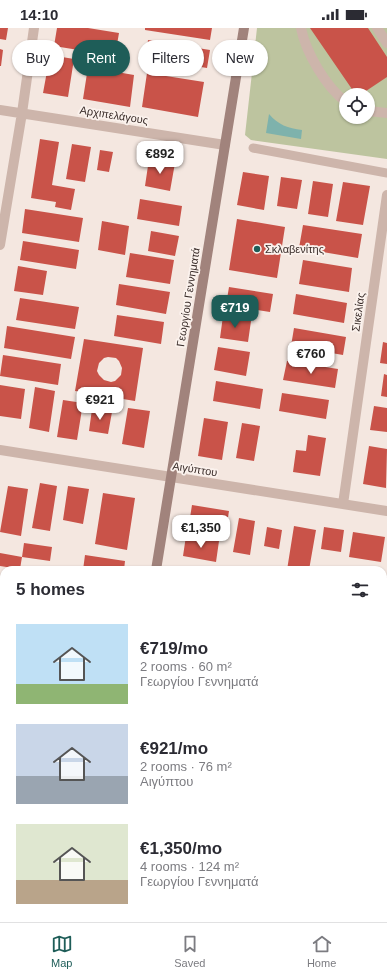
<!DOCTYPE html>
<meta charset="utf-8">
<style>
body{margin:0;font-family:Helvetica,sans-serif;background:#f2f2f3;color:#2b2b33;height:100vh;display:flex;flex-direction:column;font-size:15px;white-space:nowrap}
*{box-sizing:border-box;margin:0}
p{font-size:13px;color:#7c7c81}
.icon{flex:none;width:22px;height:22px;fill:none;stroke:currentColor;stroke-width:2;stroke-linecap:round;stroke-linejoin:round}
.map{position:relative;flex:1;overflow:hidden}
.panel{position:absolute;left:0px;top:538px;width:387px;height:356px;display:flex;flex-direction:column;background:#fff;border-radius:12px 12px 0 0;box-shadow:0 1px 3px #0004}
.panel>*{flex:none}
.banner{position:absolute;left:12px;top:12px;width:363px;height:36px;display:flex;gap:8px}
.buttons{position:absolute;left:339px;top:60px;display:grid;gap:8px}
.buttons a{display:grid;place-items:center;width:36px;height:36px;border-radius:50%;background:#fff;box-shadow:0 1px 3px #0004;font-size:20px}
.price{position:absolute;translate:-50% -34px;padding:0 9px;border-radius:8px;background:#fff;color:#222;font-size:13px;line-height:26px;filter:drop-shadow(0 1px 2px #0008)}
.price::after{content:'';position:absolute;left:50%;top:24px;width:12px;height:9px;margin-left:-6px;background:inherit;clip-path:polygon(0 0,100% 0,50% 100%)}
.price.selected{background:#1e5d58;color:#fff}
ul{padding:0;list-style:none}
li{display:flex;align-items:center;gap:12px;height:100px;padding:0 16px}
li span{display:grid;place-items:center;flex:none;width:112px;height:80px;border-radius:0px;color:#555}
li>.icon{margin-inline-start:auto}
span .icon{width:48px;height:48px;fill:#fffc;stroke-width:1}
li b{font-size:17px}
h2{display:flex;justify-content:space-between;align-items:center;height:48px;padding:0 16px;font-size:17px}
.chip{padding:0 14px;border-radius:18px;background:#fff;box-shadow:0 1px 3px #0004;font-size:14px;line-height:36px}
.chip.selected{background:#1e5d58;color:#fff}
.status{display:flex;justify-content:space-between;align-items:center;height:28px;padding:0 20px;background:#fff;direction:ltr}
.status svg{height:11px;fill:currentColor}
.tabs{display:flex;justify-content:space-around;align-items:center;height:56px;border-top:1px solid #e1e1e2;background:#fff;font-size:11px;color:#7c7c81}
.tabs a{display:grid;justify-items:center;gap:2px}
.tabs .selected{color:#1e5d58}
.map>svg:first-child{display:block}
</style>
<div class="status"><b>14:10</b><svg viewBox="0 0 49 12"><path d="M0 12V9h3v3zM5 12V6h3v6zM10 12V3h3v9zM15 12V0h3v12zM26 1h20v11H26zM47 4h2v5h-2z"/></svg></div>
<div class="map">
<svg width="387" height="894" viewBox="0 0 387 894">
<rect width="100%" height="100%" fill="#f4e7e0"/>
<path fill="#bdc49f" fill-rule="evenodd" d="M257,0H387V131L251,112L245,107ZM346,67H368V89H346Z"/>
<path fill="#7eb2ac" d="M269,86C278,97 288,100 302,102L301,111L266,105Z"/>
<path fill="#c95349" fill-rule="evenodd" d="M0,0H8L6,12L0,11Z
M57,0H88L119,5L115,28L54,18Z
M145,0H212L210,12L145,2Z
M310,0H368L387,29V49L360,67H356Z
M148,12L210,22L207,40L146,30Z
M0,21L3,22L1,38H0Z
M50,27L74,31L68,69L43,65Z
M88,39L134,47L130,79L83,71Z
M147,45L204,54L198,89L142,79Z
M40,111L59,114L52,157L75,161L71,182L55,179L56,174L31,170Z
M72,116L91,119L85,154L66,151Z
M100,122L113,124L109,144L97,142Z
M149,131L175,135L170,163L145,158Z
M243,144L269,148L264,182L237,177Z
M281,149L302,152L297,181L277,178Z
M313,153L333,156L328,189L308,186Z
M343,154L370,158L363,197L336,193Z
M140,171L182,178L179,198L137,191Z
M25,181L83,190L79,214L22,205Z
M237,191L285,199L277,250L229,242Z
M102,193L129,198L125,227L98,222Z
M303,197L362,206L358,230L299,220Z
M151,203L179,208L175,228L148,223Z
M23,213L79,222L76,241L20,232Z
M130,225L174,232L170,256L126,249Z
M303,232L352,240L349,264L299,256Z
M18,238L47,243L43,267L14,263Z
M119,256L170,264L166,286L116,277Z
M229,259L273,266L270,284L226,277Z
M296,266L347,275L344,295L293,286Z
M20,270L79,279L75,301L16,292Z
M117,287L164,294L161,316L114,308Z
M223,288L251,293L248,314L220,310Z
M7,298L75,309L71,331L4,320Z
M294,300L346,309L343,327L291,318Z
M84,311L143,320L135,373L75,363ZM108,329L116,330L119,333L122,340L121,347L115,353L111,354L104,352L99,347L97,343L99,335L104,330Z
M383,314L387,315V336L380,335Z
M218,319L250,324L246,348L214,342Z
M3,327L61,336L58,357L0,348Z
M287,333L338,341L335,360L283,352Z
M384,346L387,347V369L381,368Z
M216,353L263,361L260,381L213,373Z
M0,357L25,361L21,391L0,388Z
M35,359L55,363L49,404L29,400Z
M282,365L329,372L326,391L279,383Z
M63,372L83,375L77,412L57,409Z
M374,378L387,380V404L370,402Z
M128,380L150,383L144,420L122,416Z
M92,381L112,384L108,406L89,403Z
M204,390L228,394L222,432L198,428Z
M242,395L260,398L254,433L236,430Z
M308,407L326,410L320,448L293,444L296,422L306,423Z
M369,418L387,421L386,460L363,456Z
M40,455L57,458L50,503L32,500Z
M8,458L28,461L21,508L0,504Z
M68,458L89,461L83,496L63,492Z
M103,465L135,470L127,522L95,516Z
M192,477L229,483L226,502L189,496Z
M239,490L255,493L250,527L233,524Z
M294,498L316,502L309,542H287Z
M267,499L282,502L279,521L264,518Z
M324,499L344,502L341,524L321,521Z
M353,504L385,509L381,534L349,529Z
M186,508L219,513L216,534L183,528Z
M24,515L52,519L50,533L22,529Z
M0,525L22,529L20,541L0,538Z
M85,527L125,533L124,542H83Z
M383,548L387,549V579L383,578Z
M0,557H4V605L0,604Z
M383,600L387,601V621L384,641Z
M0,678L4,679V729L0,728Z
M383,711H387V747L383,746Z
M0,747L4,748V799L3,808H0Z
M383,755H387V792L383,791Z
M3,871L4,890H20L19,894H0Z
M136,890H164L163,894H152Z
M176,890H195L194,894H175Z
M205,890H229V894H205Z
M239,890H260L259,894H238Z"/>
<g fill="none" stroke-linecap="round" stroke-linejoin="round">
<path stroke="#cdb5ab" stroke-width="9" d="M253,120L387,145"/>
<path stroke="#cdb5ab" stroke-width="10" d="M301,0C306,25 326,59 346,74
M377,0L387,15
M368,83L387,85"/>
<path stroke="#cdb5ab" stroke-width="10" d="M0,82L225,117
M0,217L22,85L34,0
M0,422L387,483
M343,476L387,167
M0,628L4,629
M383,691L387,692"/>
<path stroke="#cdb5ab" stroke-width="10" d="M0,830L4,831
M379,890L387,891"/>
<path stroke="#a1837c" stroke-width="10" d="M156,542L244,0
M99,894L100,890"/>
</g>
<circle fill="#1e5d58" stroke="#fbf2ed" stroke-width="1.5" cx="257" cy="221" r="4"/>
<g text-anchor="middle" stroke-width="3.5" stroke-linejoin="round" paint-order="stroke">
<g font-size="11" fill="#3a2d2a" stroke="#fbf2ed">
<text transform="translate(114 87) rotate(9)" y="4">Αρχιπελάγους</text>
<text transform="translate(188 269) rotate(-81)" y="4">Γεωργίου Γεννηματά</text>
<text transform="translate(358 284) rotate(-82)" y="4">Σικελίας</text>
<text transform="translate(195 441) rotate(9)" y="4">Αιγύπτου</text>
</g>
<g font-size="11" fill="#3a2d2a" stroke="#fbf2ed" text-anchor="start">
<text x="265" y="225">Σκλαβενίτης</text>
</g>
</g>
</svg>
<div class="buttons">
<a><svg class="icon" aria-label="locate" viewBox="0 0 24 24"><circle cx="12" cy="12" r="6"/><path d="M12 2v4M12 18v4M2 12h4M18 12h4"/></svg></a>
</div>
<b class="price" style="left:160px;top:147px">€892</b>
<b class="price selected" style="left:235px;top:301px">€719</b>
<b class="price" style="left:311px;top:347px">€760</b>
<b class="price" style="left:100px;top:393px">€921</b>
<b class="price" style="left:201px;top:521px">€1,350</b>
<div class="banner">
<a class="chip">Buy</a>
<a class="chip selected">Rent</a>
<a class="chip">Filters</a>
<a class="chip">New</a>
</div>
<section class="panel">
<h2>5 homes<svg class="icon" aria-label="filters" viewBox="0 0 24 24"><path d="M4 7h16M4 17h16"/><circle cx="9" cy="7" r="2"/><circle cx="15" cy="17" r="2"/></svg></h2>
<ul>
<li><span style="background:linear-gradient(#bfe0f5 75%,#8fb573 0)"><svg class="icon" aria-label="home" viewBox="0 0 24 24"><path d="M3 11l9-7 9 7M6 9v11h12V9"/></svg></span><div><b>€719/mo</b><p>2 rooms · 60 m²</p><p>Γεωργίου Γεννηματά</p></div></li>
<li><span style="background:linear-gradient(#c9d6e8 65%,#9aa5b1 0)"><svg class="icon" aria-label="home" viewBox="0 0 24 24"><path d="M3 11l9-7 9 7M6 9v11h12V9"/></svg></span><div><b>€921/mo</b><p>2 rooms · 76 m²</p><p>Αιγύπτου</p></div></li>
<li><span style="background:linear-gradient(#dfe7d0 70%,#b9a48a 0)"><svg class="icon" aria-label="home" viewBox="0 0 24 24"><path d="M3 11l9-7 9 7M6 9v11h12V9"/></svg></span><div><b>€1,350/mo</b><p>4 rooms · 124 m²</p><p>Γεωργίου Γεννηματά</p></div></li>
</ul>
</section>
</div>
<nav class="tabs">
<a class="selected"><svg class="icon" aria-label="map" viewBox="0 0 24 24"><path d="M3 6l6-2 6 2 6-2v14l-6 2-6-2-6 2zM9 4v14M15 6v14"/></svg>Map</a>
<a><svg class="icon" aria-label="saved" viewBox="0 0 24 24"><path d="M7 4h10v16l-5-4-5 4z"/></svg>Saved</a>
<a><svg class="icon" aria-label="home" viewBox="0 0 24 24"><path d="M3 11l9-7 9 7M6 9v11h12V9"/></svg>Home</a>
</nav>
